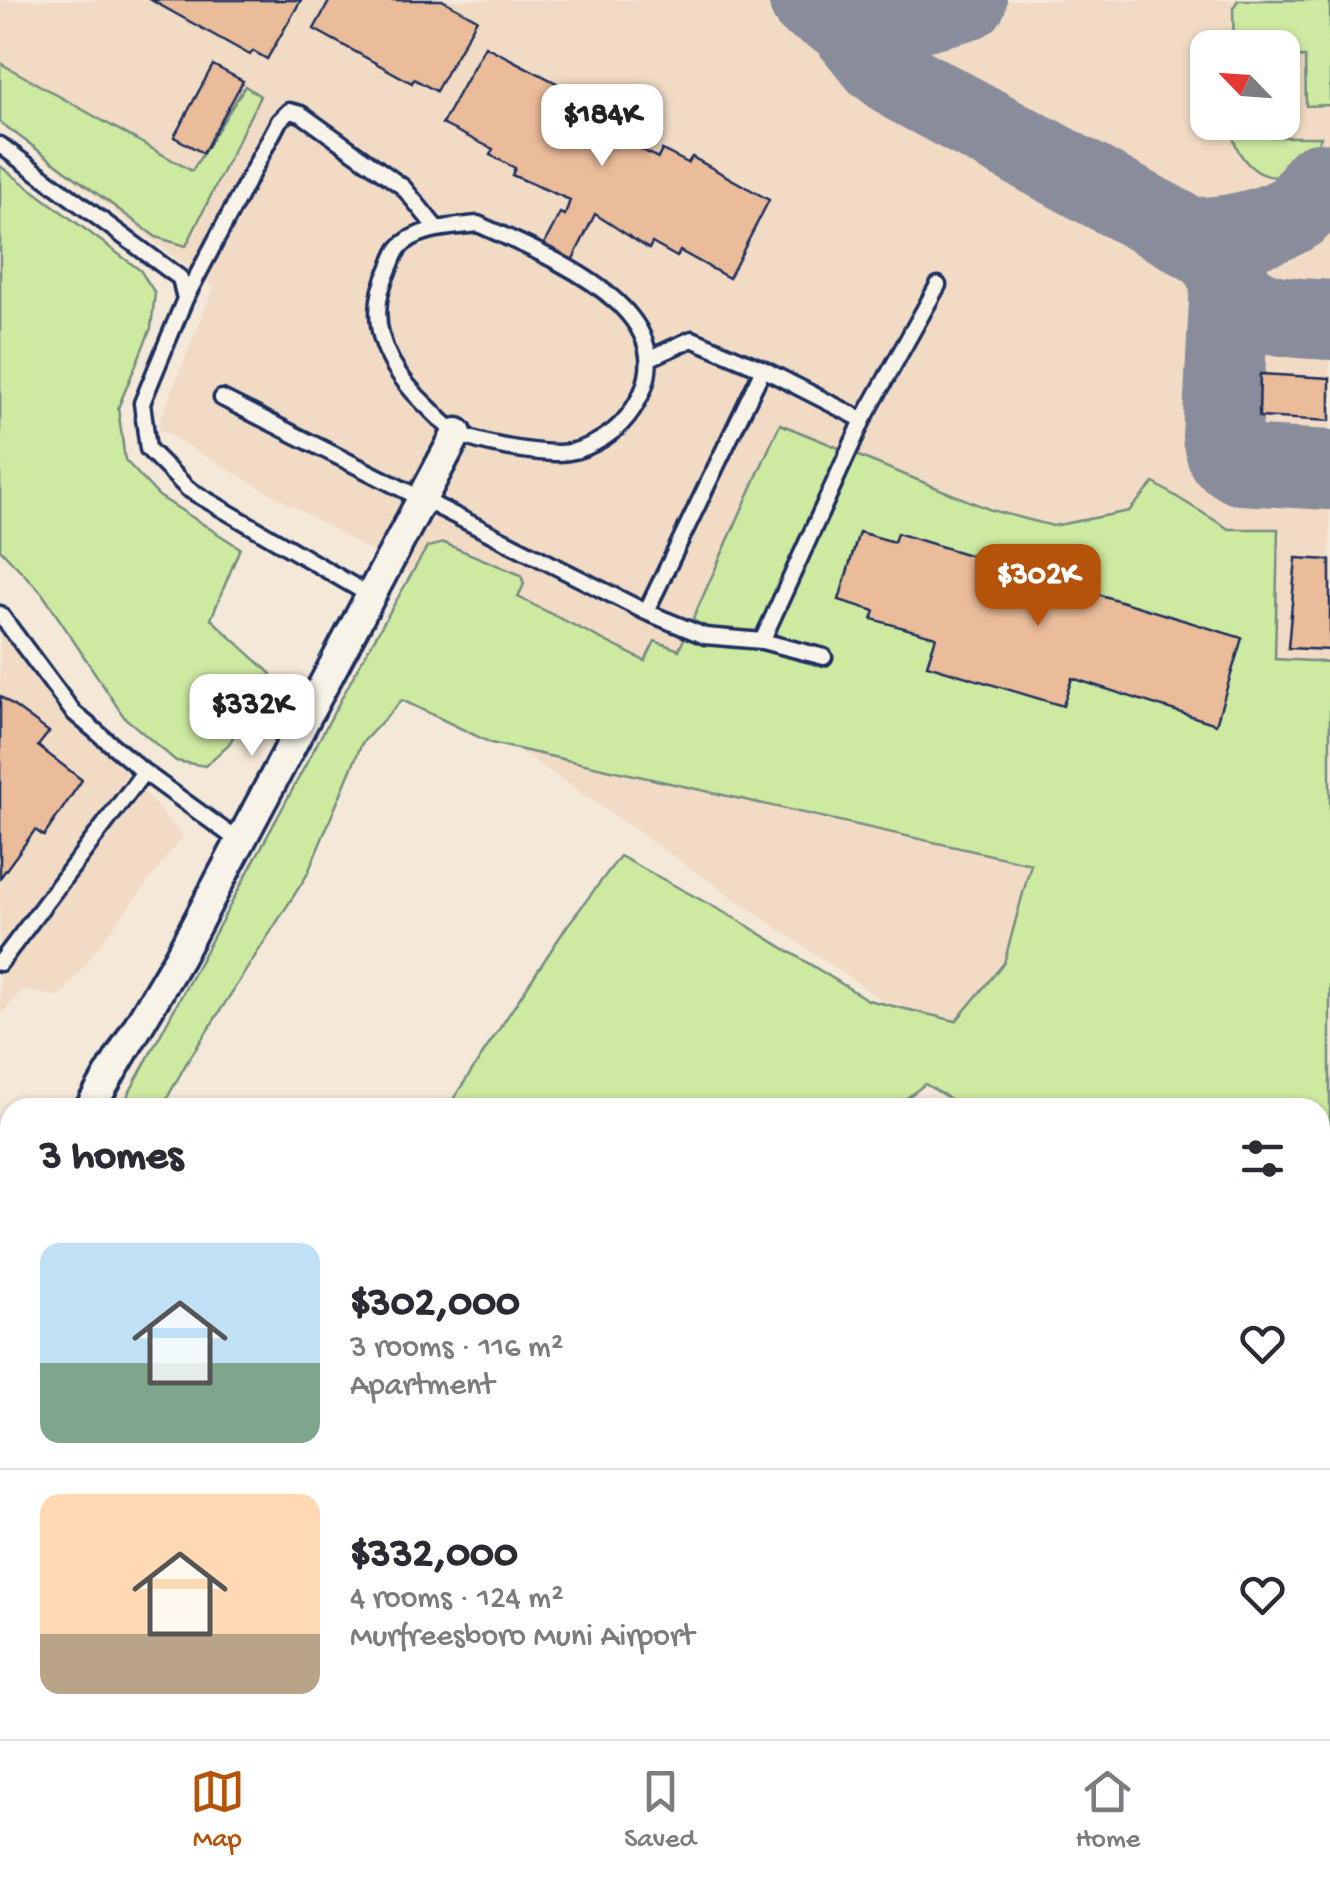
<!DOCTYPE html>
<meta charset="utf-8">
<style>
body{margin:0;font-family:"Gochi Hand",sans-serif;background:#f7f7f7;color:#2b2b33;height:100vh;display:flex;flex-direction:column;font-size:38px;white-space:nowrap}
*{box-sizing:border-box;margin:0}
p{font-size:32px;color:#7c7c81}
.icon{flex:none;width:55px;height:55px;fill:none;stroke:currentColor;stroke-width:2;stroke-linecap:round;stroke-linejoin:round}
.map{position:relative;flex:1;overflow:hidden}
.drawer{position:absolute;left:0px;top:1098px;width:1330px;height:642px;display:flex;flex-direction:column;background:#fff;border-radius:30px 30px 0 0;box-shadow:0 2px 8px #0004}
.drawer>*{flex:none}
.needle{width:65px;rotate:295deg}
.controls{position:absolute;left:1190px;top:30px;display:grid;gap:20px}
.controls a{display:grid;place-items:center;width:110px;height:110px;border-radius:20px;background:#fff;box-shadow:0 2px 8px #0004;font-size:50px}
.price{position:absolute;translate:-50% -85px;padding:0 22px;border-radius:20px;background:#fff;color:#222;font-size:32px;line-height:65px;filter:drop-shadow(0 2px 5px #0008)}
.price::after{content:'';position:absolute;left:50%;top:60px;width:30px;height:22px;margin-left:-15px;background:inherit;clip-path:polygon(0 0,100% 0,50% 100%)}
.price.selected{background:#b45309;color:#fff}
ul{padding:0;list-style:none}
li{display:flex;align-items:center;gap:30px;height:250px;padding:0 40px}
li+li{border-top:2px solid #e1e1e2}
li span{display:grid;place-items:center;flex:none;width:280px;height:200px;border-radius:20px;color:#555}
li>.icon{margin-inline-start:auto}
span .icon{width:120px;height:120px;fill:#fffc;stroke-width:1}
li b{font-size:42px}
h2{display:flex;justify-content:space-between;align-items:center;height:120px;padding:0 40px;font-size:42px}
.menu{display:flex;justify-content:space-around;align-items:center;height:140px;border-top:2px solid #e1e1e2;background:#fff;font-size:28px;color:#7c7c81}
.menu a{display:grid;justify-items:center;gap:5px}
.menu .selected{color:#b45309}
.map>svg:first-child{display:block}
</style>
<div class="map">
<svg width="1330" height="1739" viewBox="0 0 1330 1739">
<rect width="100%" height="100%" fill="#f4e8d8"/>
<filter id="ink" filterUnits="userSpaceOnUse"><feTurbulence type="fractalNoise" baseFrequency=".01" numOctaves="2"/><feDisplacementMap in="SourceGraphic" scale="20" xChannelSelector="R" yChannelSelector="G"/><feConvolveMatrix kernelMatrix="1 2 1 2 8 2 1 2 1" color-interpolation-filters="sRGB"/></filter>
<g filter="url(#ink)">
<path fill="#f1dbc5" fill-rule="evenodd" d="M0,0H1330V1260L1320,1108L918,1025L413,677L452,598L157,428L214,287L0,123ZM1208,48H1282V122H1208Z
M0,632L183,836L60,997L22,990L0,1016Z"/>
<path fill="#ceeaa1" stroke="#748c80" stroke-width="2.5" d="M1238,0H1330V105L1306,106L1305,57L1283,58L1282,48L1234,47L1233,8Z
M0,63L192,171L245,86L260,96L186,246L156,237L0,122Z
M1233,137H1321C1316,146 1312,158 1305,164C1275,192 1242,170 1233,137Z
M0,166L140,270L155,293L151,328L118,408L125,460L159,496L240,548L211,619L271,674L229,744L205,766L176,761L124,717L42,593L0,549Z
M780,424L991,510L1053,526L1129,511L1154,483L1229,529H1278L1275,659L1330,662V1271L1320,1265V1108L964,1107L925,1084L894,1108L448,1107L567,926L620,856L738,920L868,1000L956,1021L1004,963L1031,864L491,743L402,700L362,743L307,875L186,1064L162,1107L121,1108L361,662L427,547L444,543L521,575L524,584L518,597L645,661L655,641L679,650Z
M10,1315V1730H448L442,1739H16L0,1726V1334Z"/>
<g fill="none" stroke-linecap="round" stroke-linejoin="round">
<path stroke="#888c9b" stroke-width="80" d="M809,1L851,25L864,27L967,0
M845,22L878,63L904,83L1186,235
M1330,183L1319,182C1313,191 1308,201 1300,208C1280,227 1212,242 1186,235L1216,253L1230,281L1222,437L1227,456L1241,465L1330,470
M1230,281C1244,320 1296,317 1330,320"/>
</g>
<path fill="#eabc9a" stroke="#1b2f5e" stroke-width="2.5" d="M151,0H301L267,59L253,51L250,55Z
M330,0H442L477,19L436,91L414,79L412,83L314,29Z
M485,46L566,88L562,94L588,107L583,117L608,130L613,120L639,132L633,145L658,158L662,150L688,163L692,157L769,200L729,278L680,251L677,257L652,243L649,249L595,214L572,261L543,246L560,213L565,215L570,200L512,175L515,168L490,155L493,149L442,124Z
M213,65L243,81L203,153L174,137Z
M1260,374L1330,378V421L1259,417Z
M859,532L894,542L897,533L1242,638L1216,724L1072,678L1063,706L927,665L936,637L872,619L875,611L839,600Z
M1296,558L1330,560V650L1288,648Z
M0,696L49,732L38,746L82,780L44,836L35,830L0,878Z
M1330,1551V1604L1320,1597V1552L1327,1555Z
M333,1730H402L415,1739H327Z
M540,1730H595L600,1734L597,1739H555Z
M1000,1730H1067L1071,1733L1067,1739H999L996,1737Z
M1083,1730H1145L1139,1739L1133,1735L1130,1739H1077Z
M1257,1730H1312L1316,1733L1312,1739H1251Z"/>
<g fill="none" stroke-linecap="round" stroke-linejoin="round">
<defs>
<path id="lane" d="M0,145L180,278L185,299L142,403L148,449L188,489L371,596
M478,224C549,257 704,315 628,416C612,437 581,454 556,453C528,452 484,445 459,434C448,429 438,417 430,409C389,371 362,323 389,269C392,262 395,253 399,248C417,227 453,227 478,224Z
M185,299L279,121L289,111L301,114L403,187L437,229
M650,358L692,339L763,369L863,420
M222,398L646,612L763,369
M646,612L705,636L762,641L863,420L938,285
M0,614L73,712L144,772
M762,641L824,657
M0,963L144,772L240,842
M0,1455L10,1437
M1320,1465L1330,1450
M0,1651L10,1657
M0,1712L10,1703
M659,1730L669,1739
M21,1739V1730"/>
<path id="street" d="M90,1108L179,957L457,433
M0,1262L10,1245
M848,1730L868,1739
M961,1730L975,1739
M747,1739L751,1730
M1200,1739L1206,1730"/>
</defs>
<use href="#lane" stroke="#1b2f5e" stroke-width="21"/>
<use href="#street" stroke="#1b2f5e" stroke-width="35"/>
<use href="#lane" stroke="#f7f3e8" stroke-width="14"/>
<use href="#street" stroke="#f7f3e8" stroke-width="28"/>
</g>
</g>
</svg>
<div class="controls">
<a><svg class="needle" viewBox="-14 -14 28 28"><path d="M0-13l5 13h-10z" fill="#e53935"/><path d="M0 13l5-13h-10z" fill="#7c7c81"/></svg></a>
</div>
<b class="price" style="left:602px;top:169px">$184K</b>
<b class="price selected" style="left:1038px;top:629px">$302K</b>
<b class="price" style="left:252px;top:759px">$332K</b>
<section class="drawer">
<h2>3 homes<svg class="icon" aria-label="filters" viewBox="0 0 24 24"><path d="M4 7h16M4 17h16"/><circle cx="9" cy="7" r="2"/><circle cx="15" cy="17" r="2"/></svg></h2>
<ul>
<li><span style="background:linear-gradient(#bfe0f5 60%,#7fa58c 0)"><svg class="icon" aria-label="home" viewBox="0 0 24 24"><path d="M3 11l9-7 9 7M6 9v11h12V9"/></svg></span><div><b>$302,000</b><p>3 rooms · 116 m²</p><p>Apartment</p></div><svg class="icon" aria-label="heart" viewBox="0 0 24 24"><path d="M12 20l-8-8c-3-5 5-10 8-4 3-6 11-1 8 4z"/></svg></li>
<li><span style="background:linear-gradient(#ffd9b3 70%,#b9a48a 0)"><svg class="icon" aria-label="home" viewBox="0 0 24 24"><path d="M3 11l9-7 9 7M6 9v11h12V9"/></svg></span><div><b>$332,000</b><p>4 rooms · 124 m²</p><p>Murfreesboro Muni Airport</p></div><svg class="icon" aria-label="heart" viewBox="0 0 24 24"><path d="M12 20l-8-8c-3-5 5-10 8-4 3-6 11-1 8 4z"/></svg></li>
</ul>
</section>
</div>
<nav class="menu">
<a class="selected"><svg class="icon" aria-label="map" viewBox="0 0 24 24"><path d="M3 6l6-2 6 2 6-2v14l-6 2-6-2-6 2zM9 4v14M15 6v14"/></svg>Map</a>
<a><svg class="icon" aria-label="saved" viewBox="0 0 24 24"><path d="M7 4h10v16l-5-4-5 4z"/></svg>Saved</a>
<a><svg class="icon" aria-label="home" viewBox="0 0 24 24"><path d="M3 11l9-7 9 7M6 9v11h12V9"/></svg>Home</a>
</nav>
